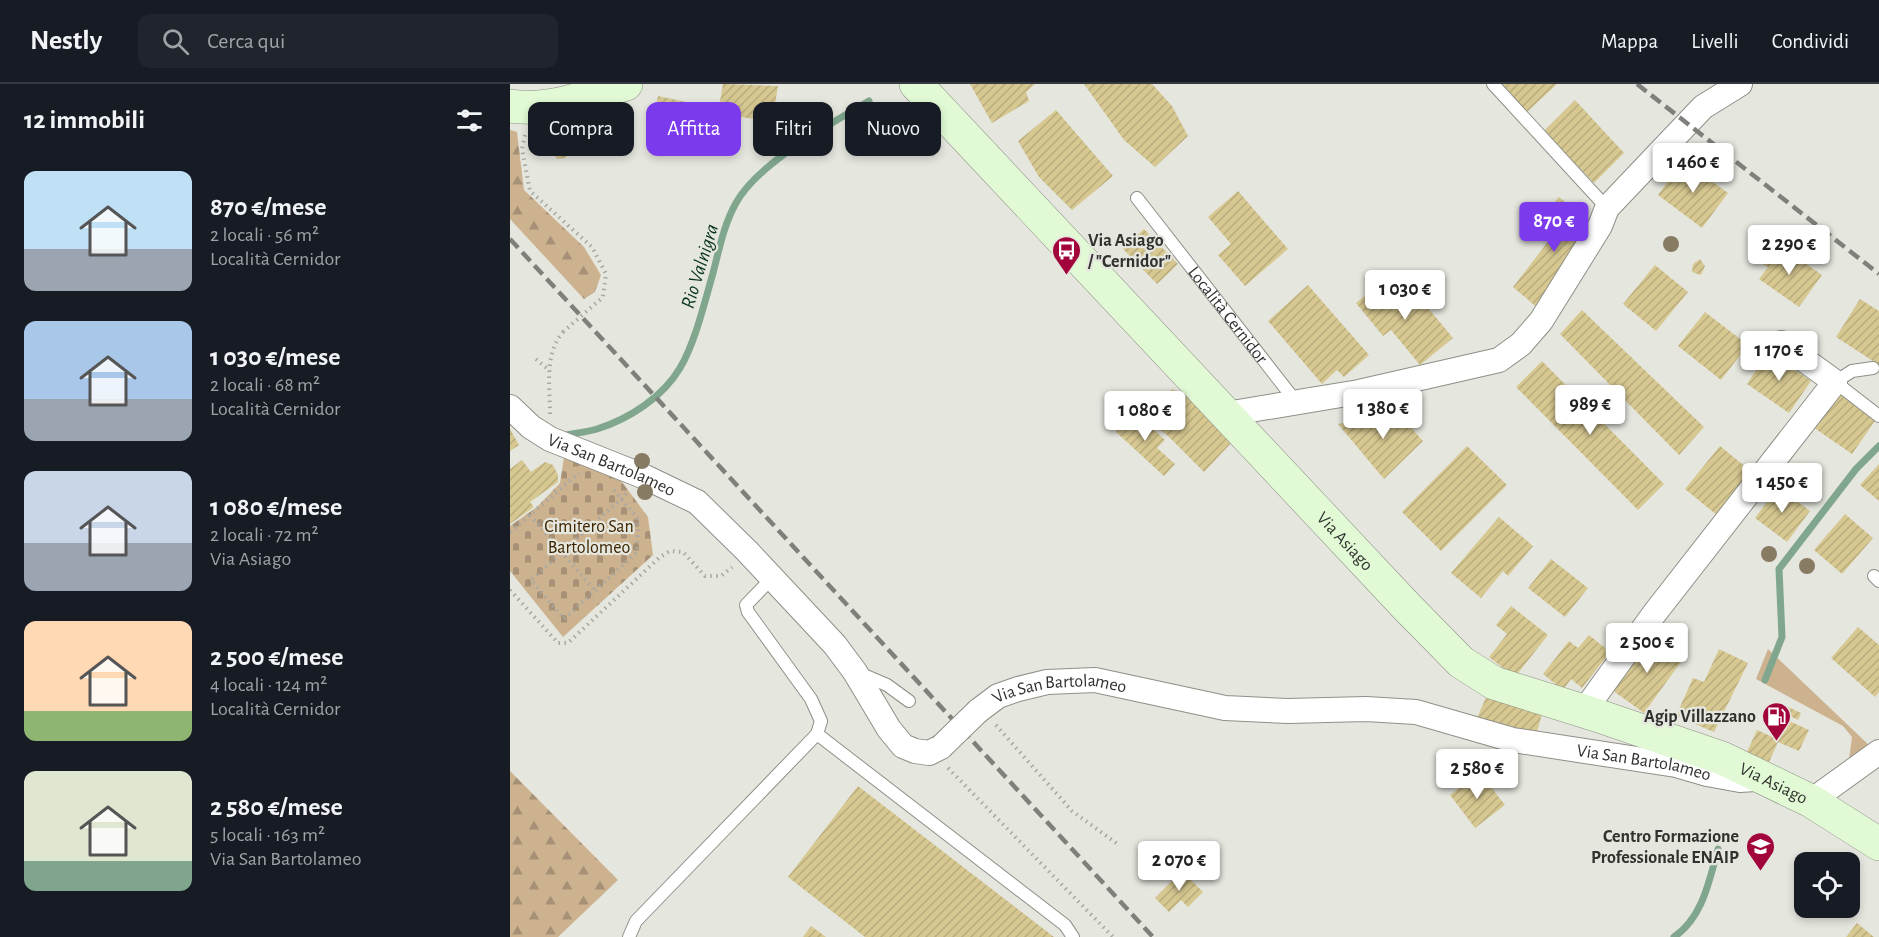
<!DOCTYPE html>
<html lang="it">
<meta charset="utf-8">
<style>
body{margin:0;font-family:"Alegreya Sans",sans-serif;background:#20242c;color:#f1f3f6;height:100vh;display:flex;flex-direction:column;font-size:22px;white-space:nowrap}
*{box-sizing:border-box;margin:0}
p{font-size:20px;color:#9ea1a6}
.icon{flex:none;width:33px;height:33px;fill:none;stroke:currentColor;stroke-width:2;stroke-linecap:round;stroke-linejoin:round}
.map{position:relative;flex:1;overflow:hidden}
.drawer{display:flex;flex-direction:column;background:#171b24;width:510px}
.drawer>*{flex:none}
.guide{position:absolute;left:18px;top:18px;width:570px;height:54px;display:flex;gap:12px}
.controls{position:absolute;left:1284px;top:768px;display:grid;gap:12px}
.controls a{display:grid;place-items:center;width:66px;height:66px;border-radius:12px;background:#171b24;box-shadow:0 3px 9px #0003;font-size:30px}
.price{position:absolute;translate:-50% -51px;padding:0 14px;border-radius:6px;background:#fff;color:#222;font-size:20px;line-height:39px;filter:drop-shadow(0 2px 3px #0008)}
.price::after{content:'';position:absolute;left:50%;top:36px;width:18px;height:14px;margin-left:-9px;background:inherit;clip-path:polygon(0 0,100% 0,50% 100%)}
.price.active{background:#7c3aed;color:#fff}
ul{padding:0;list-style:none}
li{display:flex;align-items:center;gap:18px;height:150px;padding:0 24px}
li span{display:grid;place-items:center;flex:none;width:168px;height:120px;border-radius:12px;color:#555}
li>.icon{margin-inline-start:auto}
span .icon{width:72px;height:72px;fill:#fffc;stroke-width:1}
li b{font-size:26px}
h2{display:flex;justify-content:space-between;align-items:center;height:72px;padding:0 24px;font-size:26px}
.chip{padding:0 21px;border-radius:12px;background:#171b24;box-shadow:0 3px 9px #0003;font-size:21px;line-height:54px}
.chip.active{background:#7c3aed;color:#fff}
header{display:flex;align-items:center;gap:36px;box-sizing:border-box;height:84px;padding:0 30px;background:#171b24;border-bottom:2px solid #363941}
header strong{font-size:28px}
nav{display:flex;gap:33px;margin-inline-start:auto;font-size:21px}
.search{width:420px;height:54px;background:#20242c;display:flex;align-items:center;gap:15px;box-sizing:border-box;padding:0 21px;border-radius:12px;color:#9ea1a6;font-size:22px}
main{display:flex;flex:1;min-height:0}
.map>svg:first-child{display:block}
</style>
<header>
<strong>Nestly</strong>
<div class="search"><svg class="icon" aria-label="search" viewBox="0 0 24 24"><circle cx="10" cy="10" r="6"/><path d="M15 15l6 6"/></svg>Cerca qui</div>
<nav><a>Mappa</a><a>Livelli</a><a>Condividi</a></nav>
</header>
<main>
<section class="drawer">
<h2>12 immobili<svg class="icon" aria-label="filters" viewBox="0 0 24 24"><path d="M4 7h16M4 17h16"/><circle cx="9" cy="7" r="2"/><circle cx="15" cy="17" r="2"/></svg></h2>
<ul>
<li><span style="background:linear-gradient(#bfe0f5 65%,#9aa5b1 0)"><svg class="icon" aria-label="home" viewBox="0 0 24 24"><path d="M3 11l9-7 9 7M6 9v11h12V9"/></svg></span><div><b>870 €/mese</b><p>2 locali · 56 m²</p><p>Località Cernidor</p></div></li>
<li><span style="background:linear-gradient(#a9c7e8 65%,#9aa5b1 0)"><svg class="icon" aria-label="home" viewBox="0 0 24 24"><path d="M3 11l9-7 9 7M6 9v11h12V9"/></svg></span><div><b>1 030 €/mese</b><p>2 locali · 68 m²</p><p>Località Cernidor</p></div></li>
<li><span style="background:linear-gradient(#c9d6e8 60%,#9aa5b1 0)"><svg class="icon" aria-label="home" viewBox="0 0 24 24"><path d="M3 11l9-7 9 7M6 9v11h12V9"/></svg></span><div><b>1 080 €/mese</b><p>2 locali · 72 m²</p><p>Via Asiago</p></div></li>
<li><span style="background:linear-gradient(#ffd9b3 75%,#8fb573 0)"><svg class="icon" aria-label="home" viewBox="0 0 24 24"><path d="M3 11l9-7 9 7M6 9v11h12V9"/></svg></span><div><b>2 500 €/mese</b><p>4 locali · 124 m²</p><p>Località Cernidor</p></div></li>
<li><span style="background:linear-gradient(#dfe7d0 75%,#7fa58c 0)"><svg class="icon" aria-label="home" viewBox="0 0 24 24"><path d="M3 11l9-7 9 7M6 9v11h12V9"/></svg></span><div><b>2 580 €/mese</b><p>5 locali · 163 m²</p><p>Via San Bartolameo</p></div></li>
</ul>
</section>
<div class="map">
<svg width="1369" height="853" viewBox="0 0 1369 853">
<defs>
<pattern id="forest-firs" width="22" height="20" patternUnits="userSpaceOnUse" patternTransform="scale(1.5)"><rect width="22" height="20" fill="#cdb290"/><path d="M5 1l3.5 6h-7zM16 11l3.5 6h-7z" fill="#a79176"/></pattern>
<pattern id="cemetery-stones" width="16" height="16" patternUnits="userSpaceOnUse" patternTransform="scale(1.5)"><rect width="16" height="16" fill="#cdb290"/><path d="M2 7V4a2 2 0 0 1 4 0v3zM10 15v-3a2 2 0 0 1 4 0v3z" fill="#a79176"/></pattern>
<pattern id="building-hatch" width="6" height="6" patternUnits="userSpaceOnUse" patternTransform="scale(1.5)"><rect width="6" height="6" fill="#d7c891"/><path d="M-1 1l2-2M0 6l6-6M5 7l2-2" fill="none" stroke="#b9ac7d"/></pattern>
</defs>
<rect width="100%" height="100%" fill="#e5e6de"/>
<path fill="#cdb290" d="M1258,565L1362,664L1338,683L1342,653L1333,642L1246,595Z"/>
<path fill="url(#forest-firs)" d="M0,46L7,48L14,106L74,163L91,191L85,208L74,215L0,135Z
M0,687L108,796L48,853H0Z"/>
<path fill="url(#cemetery-stones)" d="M54,373L103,386L138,433L143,471L53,553L0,487V442L27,423L50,399Z"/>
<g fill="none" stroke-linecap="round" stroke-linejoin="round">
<path stroke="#80a78e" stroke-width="7" d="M56,351C66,349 77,348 87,345C119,335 153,313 170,284C185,259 195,217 203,189C209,166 214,140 226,119C248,79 319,41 359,17
M1255,596L1272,553L1269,485L1346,385L1369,362
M1164,853C1193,833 1199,797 1208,765"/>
</g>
<path fill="url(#building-hatch)" d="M213,0L268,2L262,38L208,29Z
M460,0H525L516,8L519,17L482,39Z
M574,0H642L662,22L678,52L645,83L614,56Z
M992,0H1047L1017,28Z
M148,12L195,22L192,37L145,26Z
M1065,16L1114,69L1084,99L1034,47Z
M546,26L603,92L562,126L529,93L508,57Z
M64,47L75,60L66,67L55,54Z
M49,59H54L58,63L59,65L54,72L59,70L55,74L47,75L44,70L43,65Z
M1173,76L1218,109L1192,144L1148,111Z
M728,107L778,165L735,202L708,171L721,160L698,133Z
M1049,113L1083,143L1030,226L1003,203L1044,150L1028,137Z
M634,145L668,180L647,200L613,165Z
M1272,163L1312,191L1289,223L1249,195L1258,183L1251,179L1260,167L1266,171Z
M1190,175L1195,182L1191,191L1182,188L1183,180Z
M1145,181L1178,208L1146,247L1113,220Z
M878,193L905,226L914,219L943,254L910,281L881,246L873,252L846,219Z
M798,201L859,271L834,293L827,286L812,300L758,237Z
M1350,215L1369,227V281L1326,253Z
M1072,226L1194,343L1169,371L1050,250Z
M1195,228L1238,261L1211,296L1168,262Z
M1258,268L1301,297L1279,329L1237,300Z
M1032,277L1154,400L1128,426L1006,303Z
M662,305L694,321L725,355L694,388L657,351L638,337Z
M1329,306L1367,334L1342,370L1303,343Z
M624,327L655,356L647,364L665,380L654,392L606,348Z
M887,328L913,357L874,395L828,340Z
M0,345L9,361L0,367Z
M957,362L997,401L931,467L892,428Z
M1210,362L1243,389L1208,432L1175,405Z
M12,376L21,388L35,378L43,381L48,391V398L20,418L24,423L0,440V385Z
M1369,380V417L1350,401Z
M1268,403L1300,427L1277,458L1245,434Z
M1335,430L1363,454L1332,490L1304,466Z
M989,433L1023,462L998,492L993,487L971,514L941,489Z
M1041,475L1078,504L1055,533L1018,504Z
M1001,522L1038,551L1005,593L979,573L997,550L986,541Z
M1348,543L1369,561V608L1365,613L1321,574Z
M1079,551L1100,568L1072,604L1061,595L1053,606L1033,590L1059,557L1068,564Z
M1140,552L1173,575L1134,629L1102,606Z
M1209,565L1238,579L1204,648L1166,632L1183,594L1194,598Z
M977,611L1032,630L1026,651L967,634Z
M1276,622L1291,629L1288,636L1274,629Z
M1277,636L1299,646L1289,667L1268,658L1259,678L1237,668L1247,646L1269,656Z
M969,688L995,721L965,744L940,711Z
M348,702L544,853H355L278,793Z
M672,787L693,808L678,823L671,816L659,828L645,814Z
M1347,839L1364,853H1336Z
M301,842L316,853H293Z"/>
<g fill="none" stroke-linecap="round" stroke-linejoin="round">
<defs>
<g id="service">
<path d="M983,0L1097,124"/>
<path d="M31,28L47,43"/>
<path id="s1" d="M627,114L787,319"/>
<path d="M1363,284L1342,287L1325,298L1369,332"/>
<path d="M1364,492L1369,497"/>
<path d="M349,589L377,601L399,617"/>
<path d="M307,650L555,841L563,853"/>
<path d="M119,853L126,837L307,650L311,637L301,615L238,528L236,521L262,494"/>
</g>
<g id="minor">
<path id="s2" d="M0,323L21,343L40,355L135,393L187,418L237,467L325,561L345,588L379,645L393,662L405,667L419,669L431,663"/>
<path d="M716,330L849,308L989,276L1011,260L1031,237L1090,142L1097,124L1193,23L1230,0"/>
<path id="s3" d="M468,627L488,612L508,605L537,598L585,596L715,624L778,627L856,625L906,628L1003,656L1166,681L1197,690L1230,696L1245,695"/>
<path d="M1074,627L1144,530L1325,298L1271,259"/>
<path d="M1301,717L1369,668"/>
</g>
<g id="secondary">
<path id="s4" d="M406,0L896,522L951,578L984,599L1086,631L1212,674L1301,717L1369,760"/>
<path d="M0,22C41,28 78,12 116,0"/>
</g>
</defs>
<use href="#service" stroke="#8e9088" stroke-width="14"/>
<use href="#minor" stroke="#8e9088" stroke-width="26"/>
<use href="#secondary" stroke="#8e9088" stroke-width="34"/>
<path stroke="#a7a8a2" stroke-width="4" stroke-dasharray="1.5 4.5" stroke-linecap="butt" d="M15,51L12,65L20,107L82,163L96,190L93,213
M26,275L40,287
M40,330C40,303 34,270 53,248
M104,406L128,435L127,468L54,535L21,496L111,415L117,409
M20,431L85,507
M0,448L69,389
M0,506L48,559H58L150,473L160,467L173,468L195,492H211L222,483
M486,641L562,727L609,761
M438,684L603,853"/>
<use href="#service" stroke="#fff" stroke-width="12"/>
<use href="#minor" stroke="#fff" stroke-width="24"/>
<use href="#secondary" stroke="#e1f9d4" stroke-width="33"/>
<path stroke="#7f807b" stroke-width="4.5" stroke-dasharray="12 6" stroke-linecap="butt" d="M1127,0L1369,190
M0,155L643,853"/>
<defs>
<path id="minor-bridge" d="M431,663L468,627"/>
</defs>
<use href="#minor-bridge" stroke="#8e9088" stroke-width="26" stroke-linecap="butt"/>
<path stroke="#a7a8a2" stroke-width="4" stroke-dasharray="1.5 4.5" stroke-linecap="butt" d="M53,248L93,213"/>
<use href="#minor-bridge" stroke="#fff" stroke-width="24"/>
</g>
<g fill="#887b64">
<circle cx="1161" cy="160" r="8"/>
<circle cx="132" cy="377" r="8"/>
<circle cx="135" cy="408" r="8"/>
<circle cx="1259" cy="470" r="8"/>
<circle cx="1297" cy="482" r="8"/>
</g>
<defs>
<symbol id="bus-pin" viewBox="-11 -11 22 30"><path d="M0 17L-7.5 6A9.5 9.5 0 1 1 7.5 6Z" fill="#a2053c" stroke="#e5e6de"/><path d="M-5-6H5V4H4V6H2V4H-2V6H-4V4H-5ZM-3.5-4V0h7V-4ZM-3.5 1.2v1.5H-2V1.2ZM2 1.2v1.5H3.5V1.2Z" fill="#fff"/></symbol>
<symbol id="fuel-pin" viewBox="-11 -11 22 30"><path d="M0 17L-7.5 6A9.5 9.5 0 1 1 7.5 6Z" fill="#a2053c" stroke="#e5e6de"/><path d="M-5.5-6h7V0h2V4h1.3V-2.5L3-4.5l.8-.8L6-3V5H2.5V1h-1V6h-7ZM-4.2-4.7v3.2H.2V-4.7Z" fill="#fff"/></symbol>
<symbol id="school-pin" viewBox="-11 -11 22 30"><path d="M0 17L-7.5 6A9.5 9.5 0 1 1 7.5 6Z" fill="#a2053c" stroke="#e5e6de"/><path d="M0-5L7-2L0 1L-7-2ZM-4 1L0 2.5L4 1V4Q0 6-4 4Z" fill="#fff"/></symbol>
</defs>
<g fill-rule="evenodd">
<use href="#bus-pin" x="540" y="150" width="33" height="45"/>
<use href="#fuel-pin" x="1250" y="616" width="33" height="45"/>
<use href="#school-pin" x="1234" y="746" width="33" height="45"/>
</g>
<g text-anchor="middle" stroke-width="4.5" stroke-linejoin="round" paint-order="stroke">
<g font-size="18" font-weight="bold" fill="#31322f" stroke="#e5e6de" text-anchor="end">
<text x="578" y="162" text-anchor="start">Via Asiago<tspan x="578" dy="21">/ "Cernidor"</tspan></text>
<text x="1246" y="638">Agip Villazzano</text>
<text x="1229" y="758">Centro Formazione<tspan x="1229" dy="21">Professionale ENAIP</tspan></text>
</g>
<g font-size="18" fill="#31322f" stroke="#e5e6de">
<text dy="6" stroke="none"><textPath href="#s1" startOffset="148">Località Cernidor</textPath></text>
<text dy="6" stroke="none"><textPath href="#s2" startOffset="118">Via San Bartolameo</textPath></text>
<text dy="6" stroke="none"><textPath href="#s4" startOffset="627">Via Asiago</textPath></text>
<text dy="6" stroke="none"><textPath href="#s3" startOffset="88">Via San Bartolameo</textPath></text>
<text dy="6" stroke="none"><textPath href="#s3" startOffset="682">Via San Bartolameo</textPath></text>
<text dy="6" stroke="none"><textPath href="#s4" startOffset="1131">Via Asiago</textPath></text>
</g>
<g font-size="18" fill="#3c2400" stroke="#e5e6de">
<text x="79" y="448">Cimitero San<tspan x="79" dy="21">Bartolomeo</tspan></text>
</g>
<g font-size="20" font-style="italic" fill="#06331d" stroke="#e5e6de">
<text transform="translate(189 182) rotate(-73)" y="7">Rio Valnigra</text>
</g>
</g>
</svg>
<div class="controls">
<a><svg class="icon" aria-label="locate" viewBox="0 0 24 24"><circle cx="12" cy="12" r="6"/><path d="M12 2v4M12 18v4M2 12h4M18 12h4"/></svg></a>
</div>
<b class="price" style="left:1183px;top:110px">1 460 €</b>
<b class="price active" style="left:1044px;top:169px">870 €</b>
<b class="price" style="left:1279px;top:192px">2 290 €</b>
<b class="price" style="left:895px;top:237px">1 030 €</b>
<b class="price" style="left:1269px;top:298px">1 170 €</b>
<b class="price" style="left:1080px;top:352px">989 €</b>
<b class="price" style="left:873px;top:356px">1 380 €</b>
<b class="price" style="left:635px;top:358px">1 080 €</b>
<b class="price" style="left:1272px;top:430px">1 450 €</b>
<b class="price" style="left:1137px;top:590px">2 500 €</b>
<b class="price" style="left:967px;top:716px">2 580 €</b>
<b class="price" style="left:669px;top:808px">2 070 €</b>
<div class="guide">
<a class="chip">Compra</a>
<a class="chip active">Affitta</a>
<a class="chip">Filtri</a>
<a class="chip">Nuovo</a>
</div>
</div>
</main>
